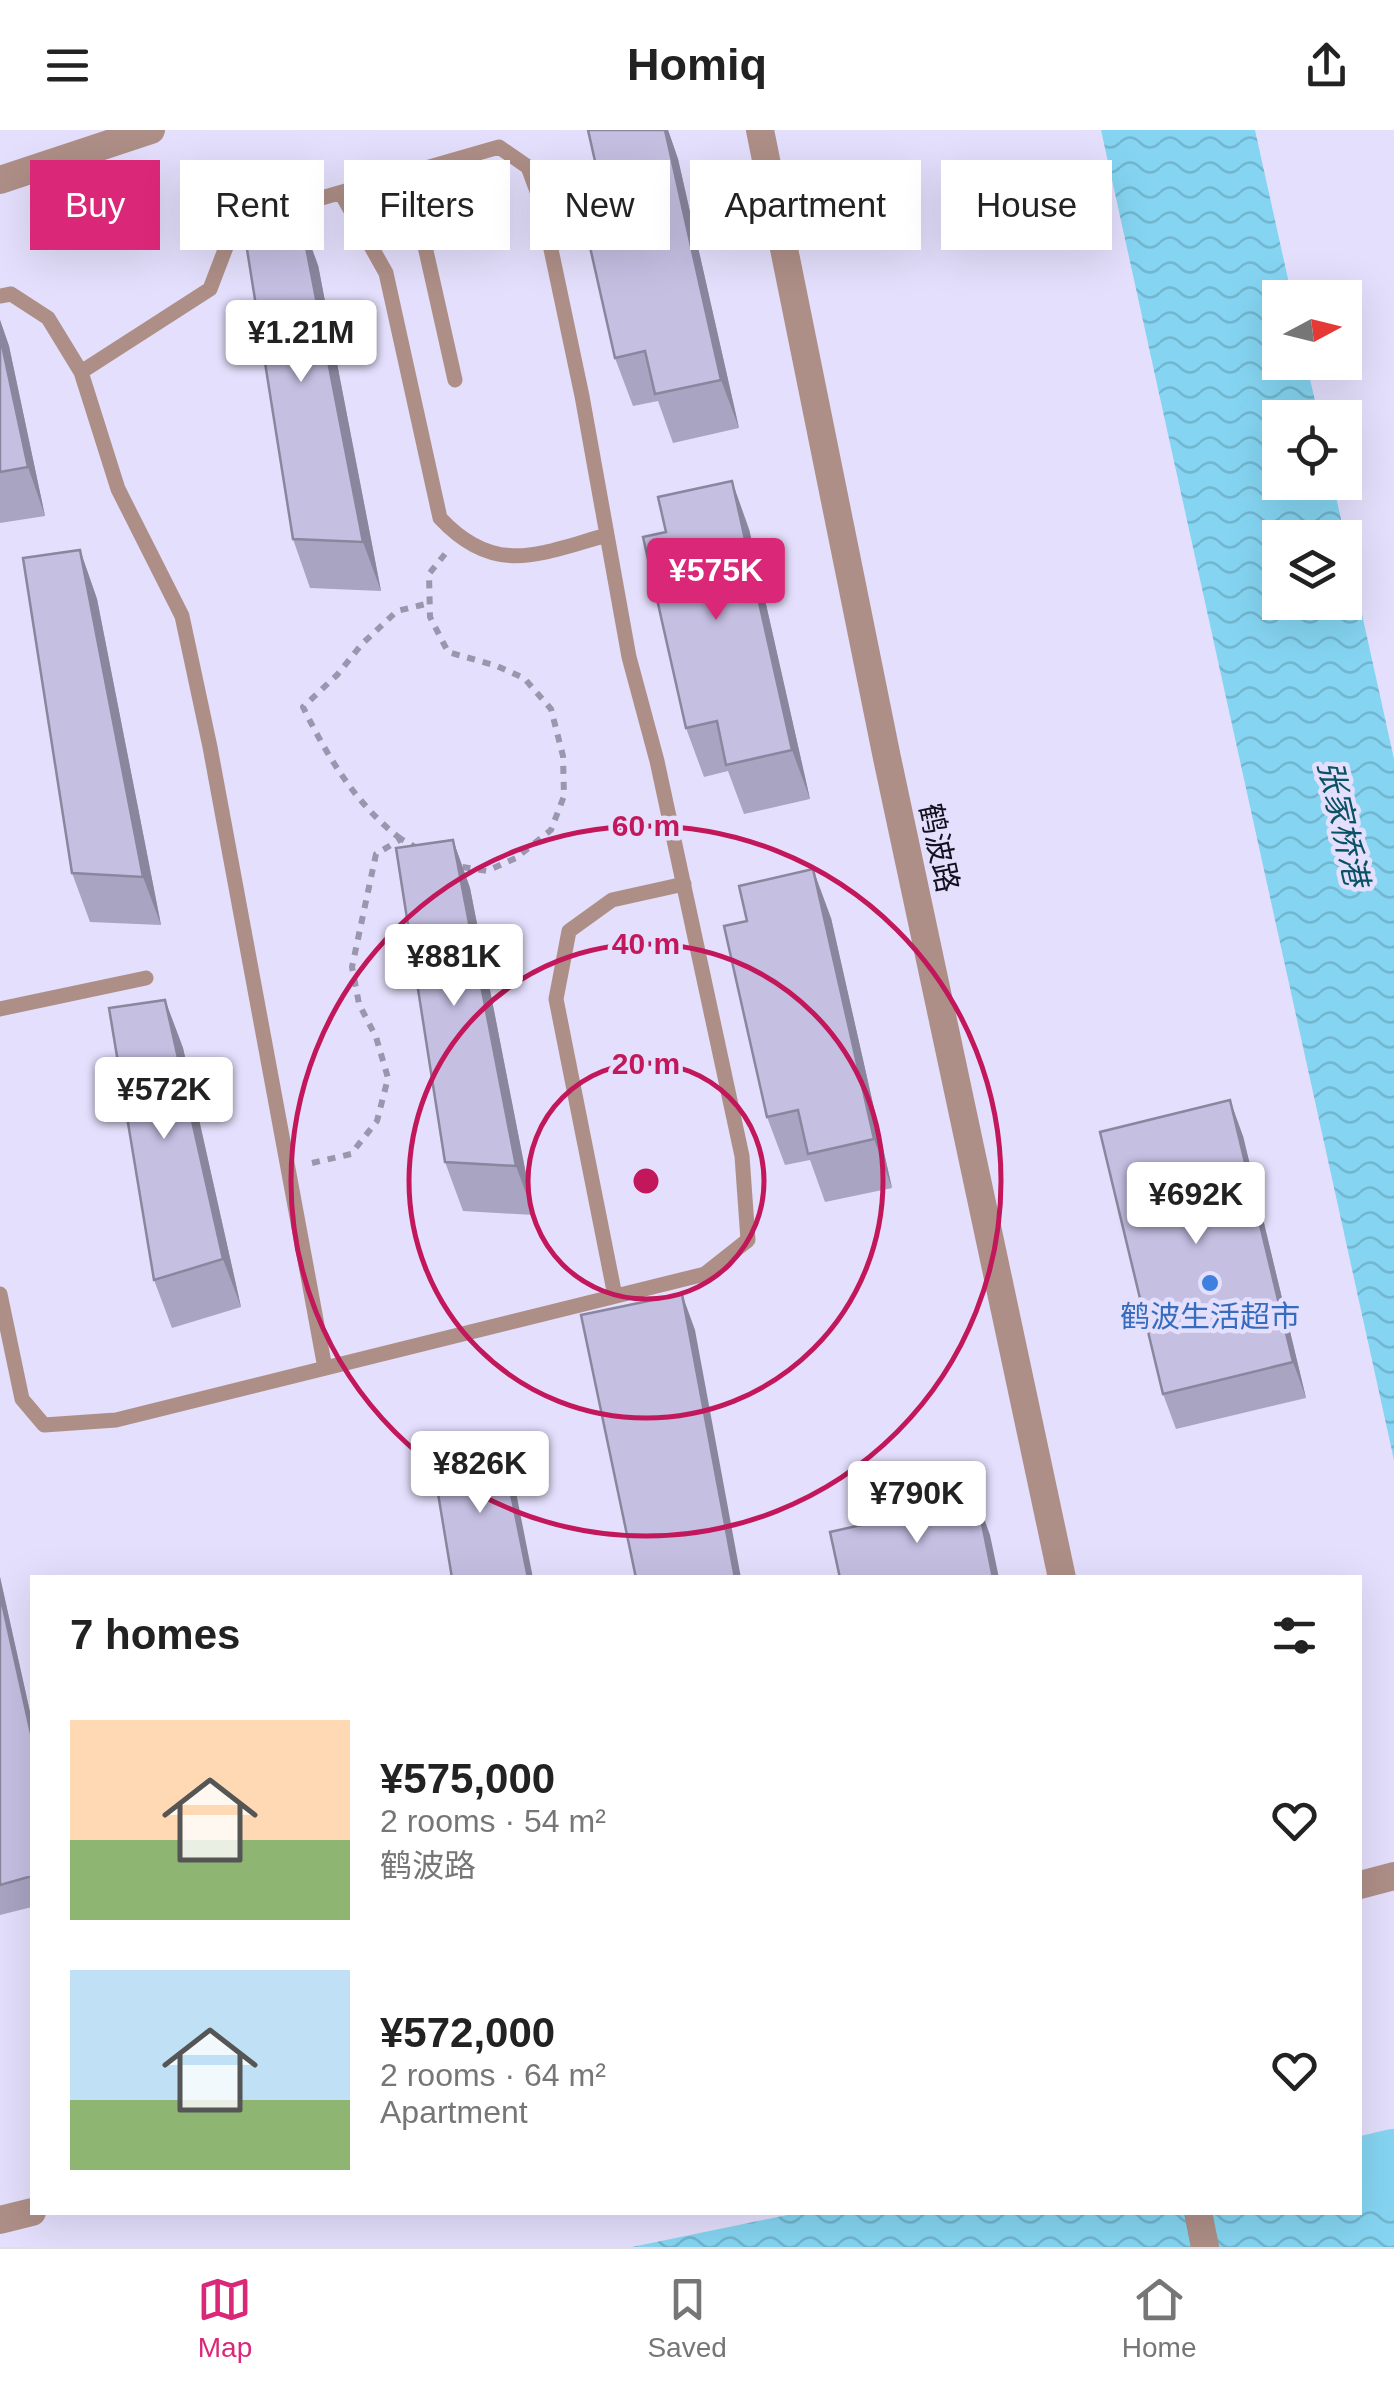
<!DOCTYPE html>
<meta charset="utf-8">
<style>
body{margin:0;font-family:Arial,"Noto Sans SC",sans-serif;background:#f2f2f2;color:#222;height:100vh;display:flex;flex-direction:column;font-size:38px;white-space:nowrap}
*{box-sizing:border-box;margin:0}
p{font-size:32px;color:#767676}
.icon{flex:none;width:55px;height:55px;fill:none;stroke:currentColor;stroke-width:2;stroke-linecap:round;stroke-linejoin:round}
.map{position:relative;flex:1;overflow:hidden}
.drawer{position:absolute;left:30px;top:1445px;width:1332px;height:640px;display:flex;flex-direction:column;background:#fff;border-radius:0px;box-shadow:0 10px 40px #0002}
.drawer>*{flex:none}
.banner{position:absolute;left:30px;top:30px;width:1335px;height:90px;display:flex;gap:20px}
.needle{width:65px;rotate:83deg}
.controls{position:absolute;left:1262px;top:150px;display:grid;gap:20px}
.controls a{display:grid;place-items:center;width:100px;height:100px;border-radius:0px;background:#fff;box-shadow:0 10px 40px #0002;font-size:50px}
.price{position:absolute;translate:-50% -85px;padding:0 22px;border-radius:10px;background:#fff;color:#222;font-size:32px;line-height:65px;filter:drop-shadow(0 2px 5px #0008)}
.price::after{content:'';position:absolute;left:50%;top:60px;width:30px;height:22px;margin-left:-15px;background:inherit;clip-path:polygon(0 0,100% 0,50% 100%)}
.price.active{background:#db2777;color:#fff}
ul{padding:0;list-style:none}
li{display:flex;align-items:center;gap:30px;height:250px;padding:0 40px}
li span{display:grid;place-items:center;flex:none;width:280px;height:200px;border-radius:0px;color:#555}
li>.icon{margin-inline-start:auto}
span .icon{width:120px;height:120px;fill:#fffc;stroke-width:1}
li b{font-size:42px}
h2{display:flex;justify-content:space-between;align-items:center;height:120px;padding:0 40px;font-size:42px}
.pill{padding:0 35px;border-radius:0px;background:#fff;box-shadow:0 10px 40px #0002;font-size:35px;line-height:90px}
.pill.active{background:#db2777;color:#fff}
header{display:flex;justify-content:space-between;align-items:center;height:130px;padding:0 40px;background:#fff;font-size:45px;font-weight:700}
.tabs{display:flex;justify-content:space-around;align-items:center;height:140px;border-top:2px solid #e0e0e0;background:#fff;font-size:28px;color:#767676}
.tabs a{display:grid;justify-items:center;gap:5px}
.tabs .active{color:#db2777}
.map>svg:first-child{display:block}
</style>
<header><svg class="icon" aria-label="menu" viewBox="0 0 24 24"><path d="M4 6h16M4 12h16M4 18h16"/></svg>Homiq<svg class="icon" aria-label="share" viewBox="0 0 24 24"><path d="M12 15V3M7 8l5-5 5 5M5 13v7h14v-7"/></svg></header>
<div class="map">
<svg width="1394" height="2117" viewBox="0 0 1394 2117">
<defs>
<pattern id="water-waves" width="16" height="10" patternUnits="userSpaceOnUse" patternTransform="scale(2.5)"><rect width="16" height="10" fill="#85d5f2"/><path d="M0 5q4-4 8 0t8 0" fill="none" stroke="#72b6cf"/></pattern>
</defs>
<rect width="100%" height="100%" fill="#e4dffc"/>
<path fill="url(#water-waves)" fill-rule="evenodd" d="M1101,0H1255L1292,167L1280,168V232L1306,233L1319,287L1280,288V352L1333,353L1394,629V1330ZM1280,408H1345V472H1280Z
M1360,2050L1394,2061V2117H632L797,2083L1360,2082Z"/>
<g fill="none" stroke-linecap="round" stroke-linejoin="round">
<path stroke="#85d5f2" stroke-width="70" d="M1360,2042L1394,2034"/>
<path stroke="#9a96ad" stroke-width="6" stroke-dasharray="8 8" stroke-linecap="butt" d="M445,424L429,444L430,487L448,522L497,536L524,548L551,579L563,626L564,666L551,700L516,728L487,741L456,736
M401,709C357,676 327,626 303,577L337,545L362,514L397,481L430,473
M312,1033L351,1024L377,991L388,948L376,907L359,874L352,837L376,724L401,709L417,718"/>
<path stroke="#ae8f87" stroke-width="15" d="M409,45L455,250
M341,63L386,143L440,388C495,447 539,424 607,405
M0,166L11,164L48,188L81,242L210,159L228,112L251,94L311,71L499,17L528,37L541,72L582,266L629,527L657,631L742,1026L748,1110L705,1144L116,1290L44,1295L22,1269L0,1164
M81,242L118,359L182,486L210,617L325,1238
M0,879L146,848
M615,1166L556,869L569,801L612,770L684,754"/>
<path stroke="#ae8f87" stroke-width="28" d="M760,0L887,628L1062,1448
M0,50L151,0
M1360,1755L1394,1746
M1198,2082L1205,2117
M0,2090L32,2082"/>
</g>
<path fill="#a9a4c2" d="M588,0H668L678,29L739,298L673,313L658,271L633,276L615,228L595,31Z
M318,135L381,461L310,458L293,409Z
M0,190L9,216L45,386L0,393Z
M749,399L810,669L744,684L728,641L704,647L686,598Z
M80,420L97,469L161,795L90,792L72,743Z
M453,710L470,758L534,1085L463,1081L445,1032Z
M831,788L892,1058L825,1072L810,1030L785,1035L767,987Z
M165,870L183,918L241,1177L172,1198L154,1150Z
M1243,1006L1306,1268L1176,1299L1163,1264Z
M0,1447L32,1591V1777L0,1785Z"/>
<path fill="#8a869e" d="M665,0H668L678,29L739,298L721,250Z
M300,86L318,135L381,461L363,412Z
M0,190L9,216L45,386L28,337L0,206Z
M732,351L749,399L810,669L792,620Z
M80,420L97,469L161,795L143,747Z
M453,710L470,758L534,1085L516,1036Z
M813,739L831,788L892,1058L874,1009Z
M165,870L183,918L241,1177L223,1129Z
M1230,970L1243,1006L1306,1268L1293,1232Z
M682,1164L695,1200L741,1448H735Z
M501,1314L512,1342L533,1448H528Z
M977,1369L990,1405L999,1448H993Z
M0,1447L32,1591V1608L0,1464Z"/>
<path fill="#c5bfe2" stroke="#8a869e" stroke-width="2.5" d="M588,0H665L721,250L655,264L645,221L615,228L572,37L595,31Z
M300,86L363,412L293,409L243,94Z
M0,206L28,337L0,342Z
M732,351L792,620L726,635L717,591L686,598L643,407L666,402L658,367Z
M80,420L143,747L72,743L23,428Z
M453,710L516,1036L445,1032L396,718Z
M813,739L874,1009L808,1024L798,980L767,987L724,796L747,791L739,756Z
M165,870L223,1129L154,1150L109,878Z
M1230,970L1293,1232L1163,1264L1100,1002Z
M682,1164L735,1448H636L581,1185Z
M501,1314L528,1448H452L433,1333Z
M977,1369L993,1448H840L830,1402Z
M0,1464L32,1608V1746L0,1755Z"/>
<g fill="none" stroke="#c2185b" stroke-width="5">
<circle cx="646" cy="1051" r="118"/>
<circle cx="646" cy="1051" r="237"/>
<circle cx="646" cy="1051" r="355"/>
</g>
<circle fill="#3f7fe0" stroke="#e4dffc" stroke-width="4" cx="1210" cy="1153" r="10"/>
<g text-anchor="middle" stroke-width="9" stroke-linejoin="round" paint-order="stroke">
<g font-size="30" fill="#14111e" stroke="#e4dffc">
<text transform="translate(939 718) rotate(78)" y="10">鹤波路</text>
</g>
<g font-size="30" fill="#366cbe" stroke="#e4dffc">
<text x="1210" y="1197">鹤波生活超市</text>
</g>
<g font-size="32" font-style="italic" fill="#0b5164" stroke="#e4dffc">
<text transform="translate(1343 693) rotate(77)" y="11">张家桥港</text>
</g>
</g>
<circle cx="646" cy="1051" r="15" fill="#c2185b" stroke="#e4dffc" stroke-width="5"/>
<g font-size="30" text-anchor="middle" font-weight="bold" fill="#c2185b" stroke="#e4dffc" stroke-width="9" stroke-linejoin="round" paint-order="stroke">
<text x="646" y="706">60 m</text>
<text x="646" y="824">40 m</text>
<text x="646" y="944">20 m</text>
</g>
</svg>
<div class="controls">
<a><svg class="needle" viewBox="-14 -14 28 28"><path d="M0-13l5 13h-10z" fill="#e53935"/><path d="M0 13l5-13h-10z" fill="#767676"/></svg></a>
<a><svg class="icon" aria-label="locate" viewBox="0 0 24 24"><circle cx="12" cy="12" r="6"/><path d="M12 2v4M12 18v4M2 12h4M18 12h4"/></svg></a>
<a><svg class="icon" aria-label="layers" viewBox="0 0 24 24"><path d="M12 4l9 5-9 5-9-5zM3 14l9 5 9-5"/></svg></a>
</div>
<b class="price" style="left:301px;top:255px">¥1.21M</b>
<b class="price active" style="left:716px;top:493px">¥575K</b>
<b class="price" style="left:454px;top:879px">¥881K</b>
<b class="price" style="left:164px;top:1012px">¥572K</b>
<b class="price" style="left:1196px;top:1117px">¥692K</b>
<b class="price" style="left:480px;top:1386px">¥826K</b>
<b class="price" style="left:917px;top:1416px">¥790K</b>
<div class="banner">
<a class="pill active">Buy</a>
<a class="pill">Rent</a>
<a class="pill">Filters</a>
<a class="pill">New</a>
<a class="pill">Apartment</a>
<a class="pill">House</a>
</div>
<section class="drawer">
<h2>7 homes<svg class="icon" aria-label="filters" viewBox="0 0 24 24"><path d="M4 7h16M4 17h16"/><circle cx="9" cy="7" r="2"/><circle cx="15" cy="17" r="2"/></svg></h2>
<ul>
<li><span style="background:linear-gradient(#ffd9b3 60%,#8fb573 0)"><svg class="icon" aria-label="home" viewBox="0 0 24 24"><path d="M3 11l9-7 9 7M6 9v11h12V9"/></svg></span><div><b>¥575,000</b><p>2 rooms · 54 m²</p><p>鹤波路</p></div><svg class="icon" aria-label="heart" viewBox="0 0 24 24"><path d="M12 20l-8-8c-3-5 5-10 8-4 3-6 11-1 8 4z"/></svg></li>
<li><span style="background:linear-gradient(#bfe0f5 65%,#8fb573 0)"><svg class="icon" aria-label="home" viewBox="0 0 24 24"><path d="M3 11l9-7 9 7M6 9v11h12V9"/></svg></span><div><b>¥572,000</b><p>2 rooms · 64 m²</p><p>Apartment</p></div><svg class="icon" aria-label="heart" viewBox="0 0 24 24"><path d="M12 20l-8-8c-3-5 5-10 8-4 3-6 11-1 8 4z"/></svg></li>
</ul>
</section>
</div>
<nav class="tabs">
<a class="active"><svg class="icon" aria-label="map" viewBox="0 0 24 24"><path d="M3 6l6-2 6 2 6-2v14l-6 2-6-2-6 2zM9 4v14M15 6v14"/></svg>Map</a>
<a><svg class="icon" aria-label="saved" viewBox="0 0 24 24"><path d="M7 4h10v16l-5-4-5 4z"/></svg>Saved</a>
<a><svg class="icon" aria-label="home" viewBox="0 0 24 24"><path d="M3 11l9-7 9 7M6 9v11h12V9"/></svg>Home</a>
</nav>
